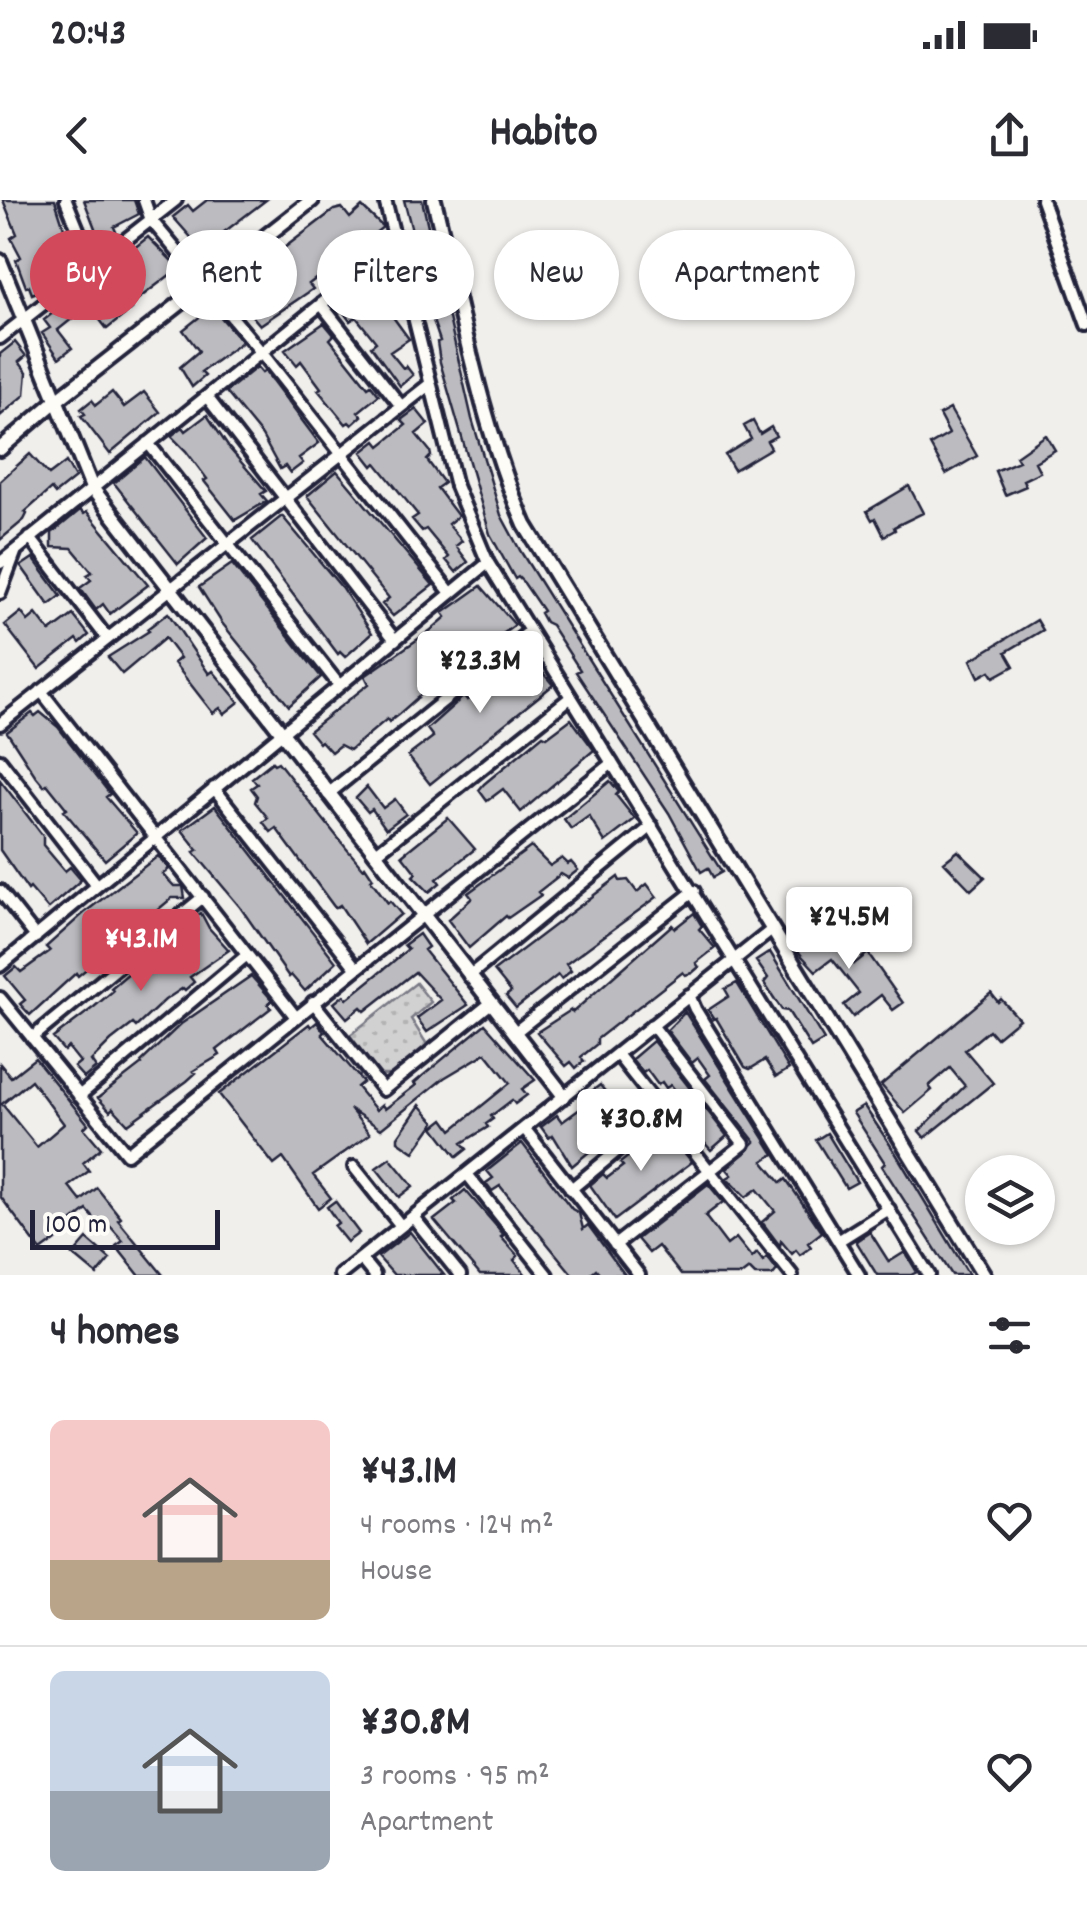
<!DOCTYPE html>
<meta charset="utf-8">
<style>
body{margin:0;font-family:Dekko,sans-serif;background:#f7f7f7;color:#2b2b33;height:100vh;display:flex;flex-direction:column;font-size:38px;white-space:nowrap}
*{box-sizing:border-box;margin:0}
p{font-size:32px;color:#7c7c81}
.icon{flex:none;width:55px;height:55px;fill:none;stroke:currentColor;stroke-width:2;stroke-linecap:round;stroke-linejoin:round}
.map{position:relative;height:1075px;overflow:hidden}
.drawer{display:flex;flex-direction:column;background:#fff;flex:1}
.drawer>*{flex:none}
.top-card{position:absolute;left:30px;top:30px;width:1028px;height:90px;display:flex;gap:20px}
.buttons{position:absolute;left:965px;top:955px;display:grid;gap:20px}
.buttons a{display:grid;place-items:center;width:90px;height:90px;border-radius:50%;background:#fff;box-shadow:0 2px 8px #0004;font-size:50px}
.scale{position:absolute;left:30px;bottom:25px;width:190px;box-sizing:border-box;padding-left:10px;border:5px solid #22223b;border-top:0;font-size:28px;line-height:35px;white-space:nowrap;color:#22223b;-webkit-text-stroke:8px #fdfcf7;paint-order:stroke}
.price{position:absolute;translate:-50% -85px;padding:0 22px;border-radius:10px;background:#fff;color:#222;font-size:32px;line-height:65px;filter:drop-shadow(0 2px 5px #0008)}
.price::after{content:'';position:absolute;left:50%;top:60px;width:30px;height:22px;margin-left:-15px;background:inherit;clip-path:polygon(0 0,100% 0,50% 100%)}
.price.on{background:#d1495b;color:#fff}
ul{padding:0;list-style:none}
li{display:flex;align-items:center;gap:30px;height:250px;padding:0 50px}
li+li{border-top:2px solid #e1e1e2}
li span{display:grid;place-items:center;flex:none;width:280px;height:200px;border-radius:15px;color:#555}
li>.icon{margin-inline-start:auto}
span .icon{width:120px;height:120px;fill:#fffc;stroke-width:1}
li b{font-size:42px}
h2{display:flex;justify-content:space-between;align-items:center;height:120px;padding:0 50px;font-size:42px}
.pill{padding:0 35px;border-radius:45px;background:#fff;box-shadow:0 2px 8px #0004;font-size:35px;line-height:90px}
.pill.on{background:#d1495b;color:#fff}
.status{display:flex;justify-content:space-between;align-items:center;height:70px;padding:0 50px;background:#fff;direction:ltr}
.status svg{height:28px;fill:currentColor}
header{display:flex;justify-content:space-between;align-items:center;height:130px;padding:0 50px;background:#fff;font-size:45px;font-weight:700}
.map>svg:first-child{display:block}
</style>
<div class="status"><b>20:43</b><svg viewBox="0 0 49 12"><path d="M0 12V9h3v3zM5 12V6h3v6zM10 12V3h3v9zM15 12V0h3v12zM26 1h20v11H26zM47 4h2v5h-2z"/></svg></div>
<header><svg class="icon" aria-label="back" viewBox="0 0 24 24"><path d="M15 5l-7 7 7 7"/></svg>Habito<svg class="icon" aria-label="share" viewBox="0 0 24 24"><path d="M12 15V3M7 8l5-5 5 5M5 13v7h14v-7"/></svg></header>
<div class="map">
<svg width="1087" height="1075" viewBox="0 0 1087 1075">
<defs>
<pattern id="grass-dots" width="8" height="8" patternUnits="userSpaceOnUse" patternTransform="scale(2.5)"><rect width="8" height="8" fill="#d2d1d1"/><path d="M2 2h.1M6 6h.1" fill="none" stroke="#b4b3b4" stroke-width="1.8" stroke-linecap="round"/></pattern>
</defs>
<rect width="100%" height="100%" fill="#f0efec"/>
<filter id="ink" filterUnits="userSpaceOnUse"><feTurbulence type="fractalNoise" baseFrequency=".01" numOctaves="2"/><feDisplacementMap in="SourceGraphic" scale="20" xChannelSelector="R" yChannelSelector="G"/><feConvolveMatrix kernelMatrix="1 2 1 2 8 2 1 2 1" color-interpolation-filters="sRGB"/></filter>
<g filter="url(#ink)">
<path fill="url(#grass-dots)" stroke="#7a7a86" stroke-width="2.5" d="M416,783L431,802L411,819L428,846L392,875H379L350,835Z"/>
<path fill="#bcbcc0" stroke="#22223b" stroke-width="2.5" fill-rule="evenodd" d="M3,0H55L76,65L70,67L72,71L49,80L52,86L32,94L29,86L26,87L16,60L21,57L11,38L17,34Z
M84,0H134L139,14L114,27L117,34L100,41Z
M207,0H266L215,39L220,45L209,53L207,50L204,52L173,17L188,5L193,11Z
M404,0H422L472,219L501,315L521,352L722,672L713,677L708,668L701,672L669,613L576,472L580,470L551,425L545,422L540,413L543,411L524,383L518,377L515,379L490,334L440,162L437,142L440,141L427,103L423,73Z
M362,7L383,27L309,84L313,89L260,125L230,90L265,68L269,63L267,61L334,10L342,8L350,18Z
M148,37L179,68L129,106L132,109L107,129L90,107L78,114L58,130L72,148L59,158L42,133L50,128L44,120Z
M387,63L393,71L389,74L394,79L384,88L402,111L393,117L409,139L390,152L403,168L406,166L413,175L400,186L371,146L376,142L356,117L350,121L341,109L378,80L374,75Z
M212,107L242,142L201,172L205,176L192,187L180,167L199,151L183,130Z
M324,123L334,135L330,139L368,187L371,185L379,195L358,212L362,216L352,225L349,222L346,224L318,190L321,188L301,161L297,165L285,150Z
M15,142L26,156L19,162L27,172L25,195L0,216V154Z
M257,167L262,173L265,171L319,243L299,258L303,263L290,273L285,266L280,269L262,236L226,192Z
M112,192L124,207L144,192L160,212L110,254L81,216L85,214L81,209L92,200L96,205Z
M416,209L428,224L416,234L430,251L431,256L427,260L444,283L437,288L458,316L448,324L462,341L456,346L468,362L456,372L446,360L449,357L426,329L422,331L412,319L418,315L376,263L373,266L362,252L376,241L380,246L406,225L401,220Z
M950,209L977,256L946,274L930,245L949,234L939,215Z
M207,215L229,248L266,291L261,294L267,301L235,320L204,281L207,279L186,251L171,236L183,227L186,231Z
M753,221L760,234L771,227L776,236L767,241L771,248L734,270L725,255L751,239L744,226Z
M1046,235L1055,250L1035,262L1040,272L1023,280L1026,286L1005,295L995,271L1019,261L1016,256Z
M30,254L49,275L66,262L75,278L55,294L51,289L25,312L27,314L24,320L0,340V281Z
M145,257L207,338L178,364L114,283Z
M337,271L433,385L393,416L382,404L389,398L307,296Z
M909,286L923,313L894,327L895,330L884,336L875,318L872,320L867,311Z
M80,310L84,314L87,312L148,385L110,414L103,404L96,410L80,388L91,380L87,375L92,372L72,348L52,347V333Z
M282,316L342,388L372,433L345,457L340,452L338,454L252,340Z
M33,358L61,396L49,405L21,366Z
M232,364L321,477L289,506L222,423L199,387Z
M481,386L515,425L482,449L479,446L460,460L399,514L389,522L387,519L350,550L340,545L331,552L321,541L319,543L309,531L369,484L365,476L431,430L446,417L443,413Z
M21,412L28,421L36,414L50,432L73,415L89,435L80,443L77,439L39,469L5,425Z
M168,413L209,474L213,471L239,502L224,514L220,508L213,513L209,508L174,463L180,458L165,438L122,474L108,457L149,431L147,429Z
M1037,420L1043,430L1006,452L1014,466L994,477L990,471L979,477L971,460Z
M524,450L553,485L430,584L408,556L433,537L427,529L464,496L467,500L500,474L498,472Z
M40,512L58,527L110,594L106,597L137,633L105,660L64,611L67,609L47,584L44,586L35,575L7,532L32,513L35,516Z
M571,519L594,550L521,612L503,589L487,601L479,590L484,584L543,535L547,537Z
M272,562L274,564L278,562L346,648L363,668L365,666L373,678L371,680L388,703L390,701L401,714L366,744L340,705L335,708L276,628L271,632L263,622L268,618L255,602L257,596L251,588L257,584L252,578Z
M0,580L43,636V645L65,671L70,667L81,680L48,709L30,688L28,690L0,650Z
M610,581L619,592L616,595L635,619L605,642L589,616L571,629L564,619Z
M367,587L383,608L395,599L406,614L386,629L372,609L368,612L356,598Z
M215,606L336,762L305,791L291,775L289,777L240,707L194,652L198,650L182,630Z
M448,618L475,649L437,679L440,683L429,692L413,676L416,673L402,655Z
M531,647L550,666L562,658L568,664L571,662L578,670L568,678L561,674L538,692L541,695L508,718L506,716L469,748L448,720L472,698L468,693Z
M958,651L985,677L971,690L944,662Z
M158,656L169,669L163,674L174,686H183L185,698H172L78,776L76,773L30,815L20,804L25,800L5,776L16,767L21,772L50,751L46,747L84,713Z
M618,677L620,681L628,680L637,692L647,684L657,697L566,764L571,771L561,779L558,775L516,808L506,796L511,792L494,771Z
M201,713L209,728L229,750L190,777L194,782L185,790L183,788L165,800L136,827L133,824L111,841L91,861L96,868L84,878L74,867L80,862L68,847L64,851L53,838L94,807L113,791L111,788L136,767L146,765L194,727L190,722Z
M694,713L702,726L699,729L715,748L696,763L699,767L692,773L685,775L683,772L597,839V844L581,857L584,861L576,868L571,862L566,866L537,832L571,810L573,812L672,725L675,728Z
M802,731L806,737L813,732L822,746L833,738L854,764L868,753L903,803L893,810L881,795L853,817L844,805L859,793L832,759L816,771L802,756L790,740Z
M419,734L428,747L424,750L468,805L427,832L417,818L441,800L415,772L365,811L361,807L347,818L334,803L344,795L347,799L389,765L408,749L404,745Z
M770,752L824,840L811,848L788,811L782,810L764,783L768,778L756,761Z
M251,776L272,800L268,804L271,808L217,850L220,855L193,871L196,873L187,881L128,924L113,908L110,911L98,898L142,864L141,862L181,824Z
M737,783L789,869L776,877L765,860L750,869L745,867L716,818L714,819L708,810L729,796L725,789Z
M991,793L998,802L1001,799L1019,819L996,838L989,830L965,850L993,883L925,938L919,931L965,886L950,868L929,886L932,890L905,913L881,885Z
M685,812L774,954L763,961L781,983L786,979L822,1032L808,1043L811,1047L800,1055L796,1050L792,1054L781,1041L780,1046L762,1022L775,1011L757,989L746,997L727,978L732,975L727,969L755,942L705,879L710,875L698,858L692,863L667,830Z
M317,822L324,832L322,834L363,882L357,887L376,910L382,905L385,909L416,885L414,883L485,824L535,880L522,889L527,895L515,904L512,900L491,916L493,919L486,924L488,927L462,943L467,949L457,957L434,927L444,919L452,930L510,883L486,853L444,878L381,929L350,909L370,934L313,975L331,998L318,1008L283,958L274,965L219,894L309,824L311,827Z
M653,841L727,936L711,950L681,917L690,910L671,885L666,888L662,882L658,885L647,870L643,873L632,859Z
M35,858L88,924L84,928L101,948L83,963L89,971L69,986L81,1001L97,988L121,1018L118,1020L163,1075H139L116,1046L123,1041L110,1026L107,1029L101,1022L99,1024L87,1010L54,1036L56,1040L41,1051L0,996V864L11,877ZM31,880L64,924L37,947L2,904Z
M600,885L614,903L592,919L610,941L598,951L595,947L572,966L553,935L549,938L541,927L557,915L562,922L584,906L580,900Z
M420,905L435,922L414,952L398,941V937Z
M864,906L895,952L969,1075H952L882,966L885,963L853,913Z
M664,928L692,962L615,1020L590,985L603,974L607,978L623,966L620,963Z
M827,933L857,982L846,988L816,940Z
M522,943L572,1009L579,1013L583,1029L588,1025L625,1075H601L596,1069L589,1075H573L500,986L492,991L486,983L493,978L487,971Z
M390,958L413,986L399,997L376,968Z
M708,984L723,1002L705,1016L727,1045L736,1038L752,1058L757,1053L763,1061L767,1057L777,1070L773,1075H755L749,1069L741,1075H681L658,1046L649,1053L637,1039Z
M465,990L504,1035L501,1037L518,1056L514,1060L526,1075H480L434,1020L456,1003L453,1000Z
M335,1001L359,1033L347,1042L334,1026L338,1023L327,1007Z
M410,1032L444,1075H394L378,1057Z
M870,1032L889,1062L905,1052L917,1072L911,1075H877L856,1041Z
M87,1039L110,1059L97,1075L73,1055Z"/>
<g fill="none" stroke-linecap="round" stroke-linejoin="round">
<defs>
<path id="minor" d="M66,0L92,64
M144,0L151,20L262,153L451,393
M1042,0L1087,125
M321,104L401,206
M0,138L176,0
M207,197L395,440
M148,243L339,485
M30,338L107,438
M0,363L397,43
M488,363L929,1075
M0,393L16,350
M41,491L295,816
M0,524L430,184
M0,560L97,685
M214,588L356,768
M328,594L530,431
M375,654L570,498
M0,691L36,737
M0,766L488,363L456,286L385,0
M469,776L652,626
M689,795L695,809L859,1075
M0,798L127,954L612,563
M313,802L383,890L491,803
M514,833L694,691
M32,838L203,697
M617,854L792,1075
M79,896L247,755
M524,928L639,1075
M354,967L401,1026
M467,974L547,1075
M571,989L663,913
M413,1017L460,1075
M838,1041L889,1009
M615,1045L744,944L652,825
M361,1059L374,1075
M340,1075L773,729"/>
<path id="tertiary" d="M434,0C461,109 480,222 525,325L984,1075
M0,61L92,288L564,896
M0,249L57,200L312,0"/>
</defs>
<use href="#minor" stroke="#22223b" stroke-width="18"/>
<use href="#tertiary" stroke="#22223b" stroke-width="20"/>
<use href="#minor" stroke="#fdfcf7" stroke-width="10"/>
<use href="#tertiary" stroke="#fdfcf7" stroke-width="12"/>
</g>
</g>
</svg>
<div class="buttons">
<a><svg class="icon" aria-label="layers" viewBox="0 0 24 24"><path d="M12 4l9 5-9 5-9-5zM3 14l9 5 9-5"/></svg></a>
</div>
<div class="scale">100 m</div>
<b class="price" style="left:480px;top:516px">¥23.3M</b>
<b class="price" style="left:849px;top:772px">¥24.5M</b>
<b class="price on" style="left:141px;top:794px">¥43.1M</b>
<b class="price" style="left:641px;top:974px">¥30.8M</b>
<div class="top-card">
<a class="pill on">Buy</a>
<a class="pill">Rent</a>
<a class="pill">Filters</a>
<a class="pill">New</a>
<a class="pill">Apartment</a>
</div>
</div>
<section class="drawer">
<h2>4 homes<svg class="icon" aria-label="filters" viewBox="0 0 24 24"><path d="M4 7h16M4 17h16"/><circle cx="9" cy="7" r="2"/><circle cx="15" cy="17" r="2"/></svg></h2>
<ul>
<li><span style="background:linear-gradient(#f6c9c9 70%,#b9a48a 0)"><svg class="icon" aria-label="home" viewBox="0 0 24 24"><path d="M3 11l9-7 9 7M6 9v11h12V9"/></svg></span><div><b>¥43.1M</b><p>4 rooms · 124 m²</p><p>House</p></div><svg class="icon" aria-label="heart" viewBox="0 0 24 24"><path d="M12 20l-8-8c-3-5 5-10 8-4 3-6 11-1 8 4z"/></svg></li>
<li><span style="background:linear-gradient(#c9d6e8 60%,#9aa5b1 0)"><svg class="icon" aria-label="home" viewBox="0 0 24 24"><path d="M3 11l9-7 9 7M6 9v11h12V9"/></svg></span><div><b>¥30.8M</b><p>3 rooms · 95 m²</p><p>Apartment</p></div><svg class="icon" aria-label="heart" viewBox="0 0 24 24"><path d="M12 20l-8-8c-3-5 5-10 8-4 3-6 11-1 8 4z"/></svg></li>
</ul>
</section>
